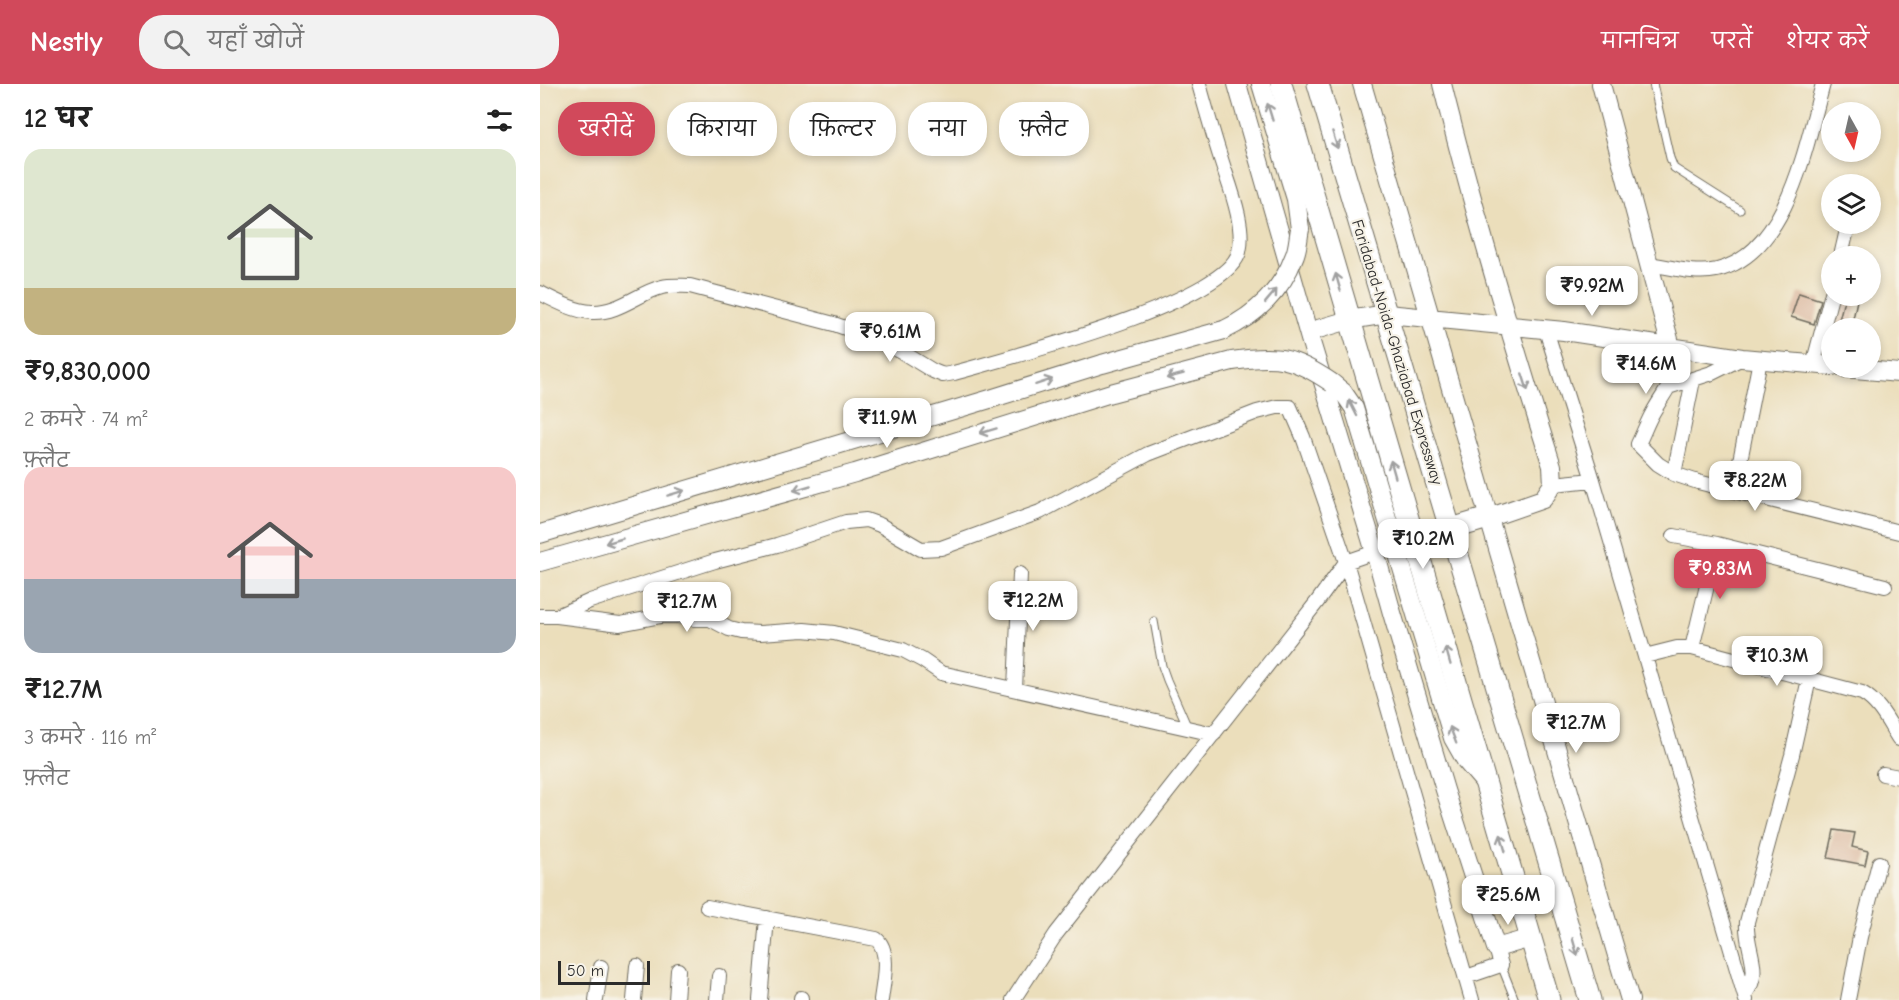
<!DOCTYPE html>
<html lang="hi">
<meta charset="utf-8">
<style>
body{margin:0;font-family:"Comic Neue","Playpen Sans Deva",sans-serif;background:#f2f2f2;color:#222;height:100vh;display:flex;flex-direction:column;font-size:22px;white-space:nowrap}
*{box-sizing:border-box;margin:0}
p{font-size:20px;color:#767676}
.icon{flex:none;width:33px;height:33px;fill:none;stroke:currentColor;stroke-width:2;stroke-linecap:round;stroke-linejoin:round}
.map{position:relative;flex:1;overflow:hidden}
.panel{display:flex;flex-direction:column;background:#fff;width:540px}
.panel>*{flex:none}
.top-card{position:absolute;left:18px;top:18px;width:570px;height:54px;display:flex;gap:12px}
.needle{width:39px;rotate:172deg}
.buttons{position:absolute;left:1281px;top:18px;display:grid;gap:12px}
.buttons a{display:grid;place-items:center;width:60px;height:60px;border-radius:50%;background:#fff;box-shadow:0 3px 9px #0003;font-size:30px}
.scale{position:absolute;left:18px;bottom:15px;width:92px;box-sizing:border-box;padding-left:6px;border:3px solid #2b2b2b;border-top:0;font-size:16px;line-height:21px;white-space:nowrap;color:#2b2b2b;-webkit-text-stroke:4px #f7f3e8;paint-order:stroke}
.price{position:absolute;translate:-50% -51px;padding:0 14px;border-radius:12px;background:#fff;color:#222;font-size:20px;line-height:39px;filter:drop-shadow(0 2px 3px #0008)}
.price::after{content:'';position:absolute;left:50%;top:36px;width:18px;height:14px;margin-left:-9px;background:inherit;clip-path:polygon(0 0,100% 0,50% 100%)}
.price.current{background:#d1495b;color:#fff}
ul{padding:0;list-style:none}
li{display:grid;align-content:center;gap:12px;height:318px;padding:0 24px}
li span{display:grid;place-items:center;height:186px;border-radius:18px;color:#555}
li>.icon{margin-inline-start:auto}
span .icon{width:108px;height:108px;fill:#fffc;stroke-width:1}
li b{font-size:26px}
h2{display:flex;justify-content:space-between;align-items:center;height:72px;padding:0 24px;font-size:26px}
.pill{padding:0 21px;border-radius:24px;background:#fff;box-shadow:0 3px 9px #0003;font-size:21px;line-height:54px}
.pill.current{background:#d1495b;color:#fff}
header{display:flex;align-items:center;gap:36px;box-sizing:border-box;height:84px;padding:0 30px;background:#d1495b;color:#fff}
header strong{font-size:28px}
nav{display:flex;gap:33px;margin-inline-start:auto;font-size:21px}
.search{width:420px;height:54px;background:#f2f2f2;display:flex;align-items:center;gap:15px;box-sizing:border-box;padding:0 21px;border-radius:24px;color:#767676;font-size:22px}
main{display:flex;flex:1;min-height:0}
.map>svg:first-child{display:block}
</style>
<header>
<strong>Nestly</strong>
<div class="search"><svg class="icon" aria-label="search" viewBox="0 0 24 24"><circle cx="10" cy="10" r="6"/><path d="M15 15l6 6"/></svg>यहाँ खोजें</div>
<nav><a>मानचित्र</a><a>परतें</a><a>शेयर करें</a></nav>
</header>
<main>
<section class="panel">
<h2>12 घर<svg class="icon" aria-label="filters" viewBox="0 0 24 24"><path d="M4 7h16M4 17h16"/><circle cx="9" cy="7" r="2"/><circle cx="15" cy="17" r="2"/></svg></h2>
<ul>
<li><span style="background:linear-gradient(#dfe7d0 75%,#c2b280 0)"><svg class="icon" aria-label="home" viewBox="0 0 24 24"><path d="M3 11l9-7 9 7M6 9v11h12V9"/></svg></span><div><b>₹9,830,000</b><p>2 कमरे · 74 m²</p><p>फ़्लैट</p></div></li>
<li><span style="background:linear-gradient(#f6c9c9 60%,#9aa5b1 0)"><svg class="icon" aria-label="home" viewBox="0 0 24 24"><path d="M3 11l9-7 9 7M6 9v11h12V9"/></svg></span><div><b>₹12.7M</b><p>3 कमरे · 116 m²</p><p>फ़्लैट</p></div></li>
</ul>
</section>
<div class="map">
<svg width="1359" height="916" viewBox="0 0 1359 916">
<rect width="100%" height="100%" fill="#f7f3e8"/>
<filter id="ink" filterUnits="userSpaceOnUse"><feTurbulence type="fractalNoise" baseFrequency=".0167" numOctaves="2"/><feDisplacementMap in="SourceGraphic" scale="12" xChannelSelector="R" yChannelSelector="G"/><feConvolveMatrix kernelMatrix="1 2 1 2 8 2 1 2 1" color-interpolation-filters="sRGB"/></filter>
<filter id="wash" filterUnits="userSpaceOnUse"><feTurbulence type="fractalNoise" baseFrequency=".008" numOctaves="4" result="noise"/><feDisplacementMap in="SourceGraphic" scale="24" xChannelSelector="R" yChannelSelector="G"/><feGaussianBlur stdDeviation="1.35" result="paint"/><feColorMatrix in="noise" values="0 0 0 0 0 0 0 0 0 0 0 0 0 0 0 0 0 1.4 0 .05"/><feComposite in="paint" operator="in"/></filter>
<g filter="url(#wash)">
<rect width="100%" height="100%" fill="#ebdebb"/>
<g id="blocks">
<path fill="#d4a88b" d="M1259,209L1281,216L1274,240L1251,233Z
M1305,212H1318L1311,244H1297Z
M1294,746L1315,749L1312,763L1328,767L1325,781L1288,774Z"/>
</g>
</g>
<g filter="url(#ink)">
<use href="#blocks" fill-opacity="0" stroke="#6e6a5d" stroke-width="1.5"/>
<g fill="none" stroke-linecap="round" stroke-linejoin="round">
<defs>
<path id="lane" d="M1113,0L1130,74L1134,84L1200,126
M614,537L622,582L627,596L648,644
M961,881L975,916"/>
<path id="street" d="M1301,172L1307,146
M1109,180C1130,183 1155,191 1177,186C1248,169 1266,60 1283,0
M0,209C16,217 34,227 52,228C79,229 98,209 122,203C131,201 140,202 150,202L294,240L336,255L362,268L393,287L403,291L414,289C466,274 686,219 699,168C706,141 689,101 681,75C673,50 666,25 659,0
M1006,246L1053,396L1206,916
M1131,263C1137,302 1129,299 1112,330C1107,339 1103,350 1098,360L1118,380L1134,390L1158,398L1359,448
M1273,281L1292,209
M1131,302L1172,289L1202,274
M1134,390L1153,296
M1013,400L1053,396
M1194,407L1220,276
M1134,452L1177,460L1345,502
M0,532H17L80,540L121,532H138L154,535H170L189,545L201,548L220,549L264,546L294,549L363,566L382,576L401,589L674,650
M17,532L50,517L175,477L237,461L306,438L326,436L340,441L381,465L401,464L500,428L608,370L717,328L737,323H750L763,353L806,478L932,916
M1152,564L1177,460
M1105,572L1137,564H1152L1322,609C1340,619 1348,638 1359,655
M475,605L480,490
M1343,690L1359,693
M167,823L336,855C351,866 343,900 341,916
M926,893L961,881L956,864
M1205,910C1224,886 1205,866 1207,838L1252,671L1269,595
M56,916L61,883
M94,916L97,882
M136,916L138,886
M177,916L179,892
M220,916L227,834
M261,916V914
M473,916L516,850L777,518L806,478L835,468
M1308,916L1320,853L1339,779"/>
<path id="secondary" d="M697,0L770,255L835,468L852,529L905,706L956,864L991,854
M721,0L756,115L760,145
M822,0L1090,916
M902,0C934,129 972,256 1012,382L1013,400L1003,415L948,434
M1061,0L1131,263
M768,248L809,236L847,230L1024,247L1202,274L1292,282
M1304,284L1359,289
M792,299L803,308L814,324L913,654L926,677L944,698
M0,450L450,315L562,280L684,246
M0,478L315,389L571,309L692,277"/>
<path id="primary" d="M741,0L1009,916
M778,0L1050,916
M911,445L948,434"/>
</defs>
<use href="#lane" stroke="#6e6a5d" stroke-width="9"/>
<use href="#street" stroke="#6e6a5d" stroke-width="16"/>
<use href="#secondary" stroke="#6e6a5d" stroke-width="20"/>
<use href="#primary" stroke="#6e6a5d" stroke-width="23"/>
<use href="#lane" stroke="#fff" stroke-width="7"/>
<use href="#street" stroke="#fff" stroke-width="14"/>
<use href="#secondary" stroke="#fff" stroke-width="18"/>
<use href="#primary" stroke="#fff" stroke-width="21"/>
<defs>
<path id="secondary-bridge" d="M684,246C716,231 742,206 754,173C758,165 758,154 760,145
M692,277C737,270 754,273 792,299"/>
</defs>
<use href="#secondary-bridge" stroke="#6e6a5d" stroke-width="20" stroke-linecap="butt"/>
<use href="#secondary-bridge" stroke="#fff" stroke-width="18"/>
</g>
<defs><path id="oneway-shaft" d="M-6 0H5M1.5-3L5.5 0L1.5 3" fill="none" stroke-width="1.6" stroke-linecap="round" stroke-linejoin="round" transform="scale(1.5)"/></defs>
<g stroke="#a0a0a0">
<use href="#oneway-shaft" transform="translate(730 28) rotate(-107)"/>
<use href="#oneway-shaft" transform="translate(795 56) rotate(73)"/>
<use href="#oneway-shaft" transform="translate(798 198) rotate(-106)"/>
<use href="#oneway-shaft" transform="translate(731 212) rotate(-50)"/>
<use href="#oneway-shaft" transform="translate(635 292) rotate(165)"/>
<use href="#oneway-shaft" transform="translate(504 298) rotate(-18)"/>
<use href="#oneway-shaft" transform="translate(985 298) rotate(72)"/>
<use href="#oneway-shaft" transform="translate(813 324) rotate(-117)"/>
<use href="#oneway-shaft" transform="translate(448 347) rotate(163)"/>
<use href="#oneway-shaft" transform="translate(853 385) rotate(-106)"/>
<use href="#oneway-shaft" transform="translate(262 404) rotate(164)"/>
<use href="#oneway-shaft" transform="translate(136 409) rotate(-17)"/>
<use href="#oneway-shaft" transform="translate(74 457) rotate(164)"/>
<use href="#oneway-shaft" transform="translate(908 572) rotate(-106)"/>
<use href="#oneway-shaft" transform="translate(913 651) rotate(-111)"/>
<use href="#oneway-shaft" transform="translate(963 759) rotate(-106)"/>
<use href="#oneway-shaft" transform="translate(1035 863) rotate(74)"/>
</g>
</g>
<g text-anchor="middle" stroke-width="4.5" stroke-linejoin="round" paint-order="stroke">
<g font-size="16" fill="#2b2b2b" stroke="#f7f3e8">
<text transform="translate(858 268) rotate(73)" y="6">Faridabad-Noida-Ghaziabad Expressway</text>
</g>
</g>
</svg>
<div class="buttons">
<a><svg class="needle" viewBox="-14 -14 28 28"><path d="M0-13l5 13h-10z" fill="#e53935"/><path d="M0 13l5-13h-10z" fill="#767676"/></svg></a>
<a><svg class="icon" aria-label="layers" viewBox="0 0 24 24"><path d="M12 4l9 5-9 5-9-5zM3 14l9 5 9-5"/></svg></a>
<a>+</a>
<a>−</a>
</div>
<div class="scale">50 m</div>
<b class="price" style="left:1052px;top:233px">₹9.92M</b>
<b class="price" style="left:350px;top:279px">₹9.61M</b>
<b class="price" style="left:1106px;top:311px">₹14.6M</b>
<b class="price" style="left:347px;top:365px">₹11.9M</b>
<b class="price" style="left:1215px;top:428px">₹8.22M</b>
<b class="price" style="left:883px;top:486px">₹10.2M</b>
<b class="price current" style="left:1180px;top:516px">₹9.83M</b>
<b class="price" style="left:493px;top:548px">₹12.2M</b>
<b class="price" style="left:147px;top:549px">₹12.7M</b>
<b class="price" style="left:1237px;top:603px">₹10.3M</b>
<b class="price" style="left:1036px;top:670px">₹12.7M</b>
<b class="price" style="left:968px;top:842px">₹25.6M</b>
<div class="top-card">
<a class="pill current">खरीदें</a>
<a class="pill">किराया</a>
<a class="pill">फ़िल्टर</a>
<a class="pill">नया</a>
<a class="pill">फ़्लैट</a>
</div>
</div>
</main>
